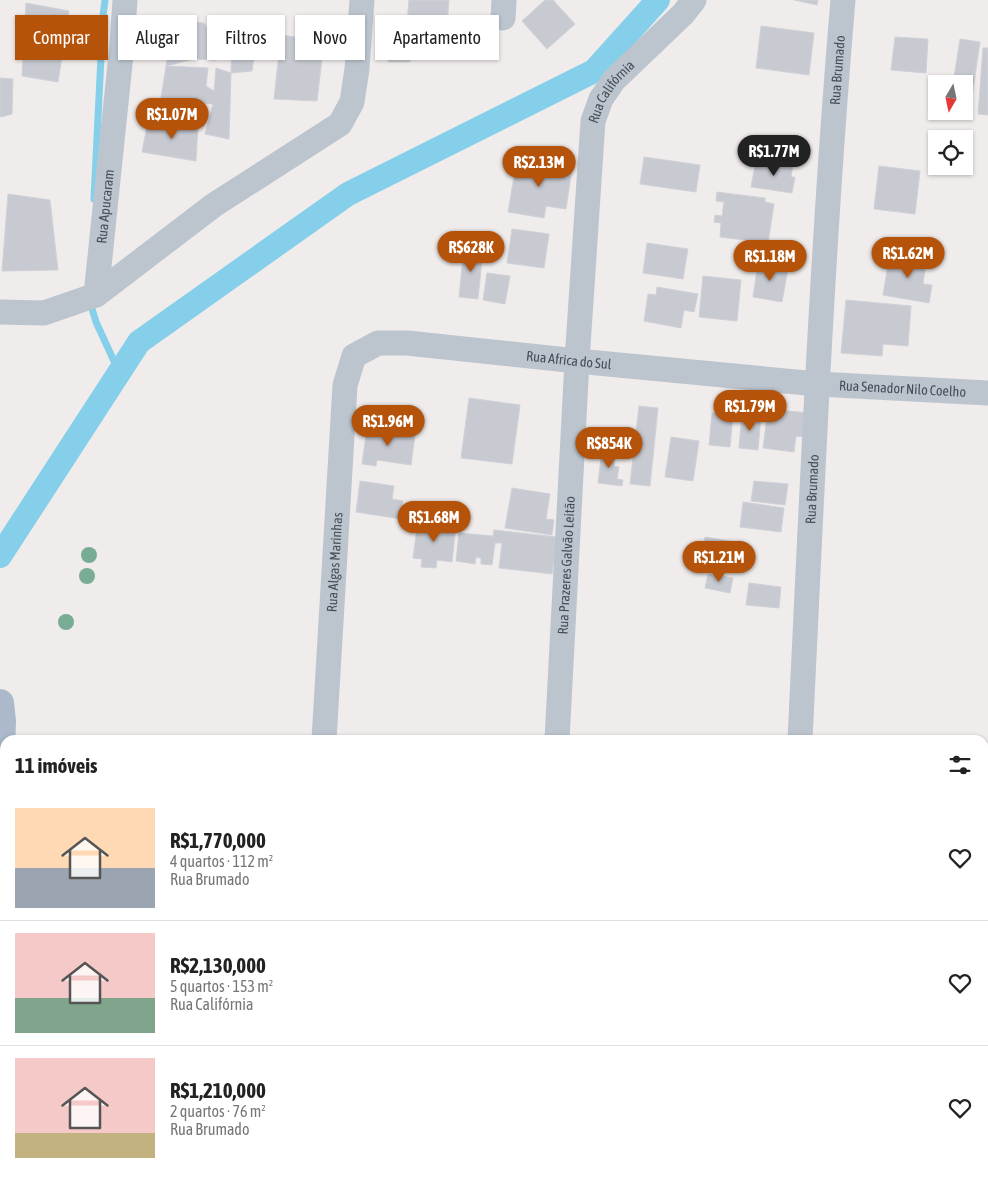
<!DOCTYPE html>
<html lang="pt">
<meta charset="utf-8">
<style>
body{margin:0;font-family:"Asap Condensed",sans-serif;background:#f2f2f2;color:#222;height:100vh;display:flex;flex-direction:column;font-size:19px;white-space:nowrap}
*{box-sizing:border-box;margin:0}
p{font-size:16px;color:#767676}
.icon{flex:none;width:28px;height:28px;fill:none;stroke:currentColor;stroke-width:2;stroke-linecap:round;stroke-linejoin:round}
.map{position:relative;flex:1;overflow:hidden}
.side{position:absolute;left:0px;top:735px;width:989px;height:445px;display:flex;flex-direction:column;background:#fff;border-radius:15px 15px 0 0;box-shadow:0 1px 4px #0004}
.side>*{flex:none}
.guide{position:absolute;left:15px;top:15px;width:500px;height:45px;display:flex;gap:10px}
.needle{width:32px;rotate:189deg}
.fabs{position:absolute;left:928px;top:75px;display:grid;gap:10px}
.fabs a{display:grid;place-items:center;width:45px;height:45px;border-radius:0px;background:#fff;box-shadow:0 1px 4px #0004;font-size:25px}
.price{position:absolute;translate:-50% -42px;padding:0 11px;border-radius:18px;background:#b45309;color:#fff;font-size:16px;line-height:32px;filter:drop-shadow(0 1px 2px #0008)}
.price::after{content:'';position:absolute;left:50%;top:30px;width:15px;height:11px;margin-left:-8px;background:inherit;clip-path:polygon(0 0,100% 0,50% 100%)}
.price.selected{background:#222;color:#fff}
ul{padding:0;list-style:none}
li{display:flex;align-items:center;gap:15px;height:125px;padding:0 15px}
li+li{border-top:1px solid #e0e0e0}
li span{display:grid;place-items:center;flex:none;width:140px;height:100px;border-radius:0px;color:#555}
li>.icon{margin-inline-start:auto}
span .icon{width:60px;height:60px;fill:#fffc;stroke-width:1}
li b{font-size:21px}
h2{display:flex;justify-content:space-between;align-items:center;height:60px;padding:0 15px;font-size:21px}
.tag{padding:0 18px;border-radius:0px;background:#fff;box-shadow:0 1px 4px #0004;font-size:18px;line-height:45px}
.tag.selected{background:#b45309;color:#fff}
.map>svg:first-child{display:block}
</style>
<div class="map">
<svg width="988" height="1180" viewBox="0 0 988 1180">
<rect width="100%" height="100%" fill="#efeceb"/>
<path fill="#b9edd1" d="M397,1175H844L843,1180H393Z"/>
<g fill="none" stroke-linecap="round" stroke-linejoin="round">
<path stroke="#86cfea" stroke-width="7" d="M94,199L103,16L105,0
M90,302L96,322L119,372"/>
<path stroke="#86cfea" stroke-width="24" d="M0,556L139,342L348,194L594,71L658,0"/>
</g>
<path fill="#c8cad2" stroke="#d0d1d8" d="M409,0H449L447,26L407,23Z
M545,0H553L575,24L547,49L522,21Z
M794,0H818L817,5Z
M26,3L69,11L58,82L22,76Z
M175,21L204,23L220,48L216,60L194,59L166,66Z
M761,26L814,33L809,75L756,68Z
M389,27L437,29V56H410V62H388Z
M232,29L258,30L252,71L231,73Z
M281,35L324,41L317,101L274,99Z
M895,37L928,39L926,73L891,70Z
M960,39L980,42L970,110L964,109V84H953Z
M983,48H988V115L978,114Z
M166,66L208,68L206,86L214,91L216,68L231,73L229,139L205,134L213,104L194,102L189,114L159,111Z
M0,78L13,79L12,114L1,117L0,116Z
M148,121L198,124L196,161L142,152Z
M644,157L700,165L696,192L640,184Z
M517,159L572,168L566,209L546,206L544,218L508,212Z
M762,160L793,165L791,177H795L792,193L751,187L755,166L760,167Z
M879,166L920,171L915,214L874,209Z
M717,192L765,198V202L774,204L768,243L720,237L721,223L714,222L715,215L722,216L724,202L716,201Z
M8,194L50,200L58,270L2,271Z
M512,229L549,234L544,268L507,263Z
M647,243L688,249L683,279L643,273Z
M464,247L483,250L478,299L459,297Z
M910,253L927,256L923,284L932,285L929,303L883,295L889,258L909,262Z
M758,263L788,268L782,302L753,297Z
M487,273L510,276L505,304L483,300Z
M703,276L741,280L737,321L699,317Z
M657,287L698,294L694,312L684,310L681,328L644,321L648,294L656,295Z
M846,300L911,306L908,346L883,344L882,356L841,353Z
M469,398L520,405L512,464L461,458Z
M639,406L658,408L650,486L630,484Z
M768,409L808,413L805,437L796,436L794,452L763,448Z
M712,413L733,415L730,447L709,445Z
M742,414L761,416L758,450L739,448Z
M367,428L415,435L411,465L377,460L376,466L362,464Z
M671,437L699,441L693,481L665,477Z
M602,449L616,451L614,466L619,467L617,479L623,480L622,486L598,483Z
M360,481L394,486L392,499L403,501L401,519L356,512Z
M754,481L788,484L785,505L751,501Z
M512,488L550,494L546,519L554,520L552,535L505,528Z
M743,502L784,508L781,532L740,527Z
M418,520L456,525L452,562L437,560L436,568L421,567L422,559L413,558Z
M494,530L557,537L552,574L499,568L502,543H495L492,565L481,564V558L476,557L475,564L456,561L459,533L493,536Z
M705,537L742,543L738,571L700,565Z
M708,574L733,578L730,593L705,588Z
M749,583L781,587L779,608L746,605Z
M0,1139L5,1140V1158H0Z
M5,1163V1175H47L46,1180H2Z
M115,1175H139L138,1180H130L115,1177Z
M191,1175H221L220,1180H190Z
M330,1175H397L393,1180H329Z"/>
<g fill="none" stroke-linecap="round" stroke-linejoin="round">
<g stroke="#bcc5ce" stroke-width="25">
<path d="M503,18L504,0"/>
<path id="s1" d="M96,295L122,45L125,0"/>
<path d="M0,312L44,313L96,295L214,205L340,124L352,102L357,69L362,0"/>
<path id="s2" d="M324,740L345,385L354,356L378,343H407L577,361L817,384L988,393"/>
<path id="s3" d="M557,740L577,361L593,121L601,99L614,80L683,14L694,0"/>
<path id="s4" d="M800,740C812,493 822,246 843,0"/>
<path d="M984,931L988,932"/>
<path d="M0,980L5,981"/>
<path d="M984,1160L988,1161"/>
<path d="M312,1180L313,1175"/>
<path d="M849,1180L850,1175"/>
</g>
<path stroke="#abb9cb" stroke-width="28" d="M0,703L2,721L0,775"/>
</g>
<g fill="#78ac95">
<circle cx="89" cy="555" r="8"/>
<circle cx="87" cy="576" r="8"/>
<circle cx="66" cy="622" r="8"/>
</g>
<g text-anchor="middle" stroke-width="5" stroke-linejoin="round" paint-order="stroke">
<g font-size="14" fill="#444e59" stroke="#fff">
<text dy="5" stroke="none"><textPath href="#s4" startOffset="671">Rua Brumado</textPath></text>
<text dy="5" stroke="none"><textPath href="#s3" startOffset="655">Rua Califórnia</textPath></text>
<text dy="5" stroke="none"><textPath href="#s1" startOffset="89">Rua Apucaram</textPath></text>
<text dy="5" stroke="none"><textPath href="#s2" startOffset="605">Rua Africa do Sul</textPath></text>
<text dy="5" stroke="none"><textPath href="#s2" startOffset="940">Rua Senador Nilo Coelho</textPath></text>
<text dy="5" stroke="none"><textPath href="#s4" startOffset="251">Rua Brumado</textPath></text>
<text dy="5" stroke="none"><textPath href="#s2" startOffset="178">Rua Algas Marinhas</textPath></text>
<text dy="5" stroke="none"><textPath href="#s3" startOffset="175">Rua Prazeres Galvão Leitão</textPath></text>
</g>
</g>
</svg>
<div class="fabs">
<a><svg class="needle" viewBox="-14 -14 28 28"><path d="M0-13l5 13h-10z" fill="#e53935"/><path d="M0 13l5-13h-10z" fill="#767676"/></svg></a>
<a><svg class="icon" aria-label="locate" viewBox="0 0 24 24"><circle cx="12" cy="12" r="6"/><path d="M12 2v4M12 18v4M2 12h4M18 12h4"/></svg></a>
</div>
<b class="price" style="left:172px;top:140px">R$1.07M</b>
<b class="price selected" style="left:774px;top:177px">R$1.77M</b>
<b class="price" style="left:539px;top:188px">R$2.13M</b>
<b class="price" style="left:471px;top:273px">R$628K</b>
<b class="price" style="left:908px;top:279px">R$1.62M</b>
<b class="price" style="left:770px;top:282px">R$1.18M</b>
<b class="price" style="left:750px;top:432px">R$1.79M</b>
<b class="price" style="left:388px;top:447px">R$1.96M</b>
<b class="price" style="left:609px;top:469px">R$854K</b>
<b class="price" style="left:434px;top:543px">R$1.68M</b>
<b class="price" style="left:719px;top:583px">R$1.21M</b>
<div class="guide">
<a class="tag selected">Comprar</a>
<a class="tag">Alugar</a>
<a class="tag">Filtros</a>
<a class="tag">Novo</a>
<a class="tag">Apartamento</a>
</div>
<section class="side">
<h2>11 imóveis<svg class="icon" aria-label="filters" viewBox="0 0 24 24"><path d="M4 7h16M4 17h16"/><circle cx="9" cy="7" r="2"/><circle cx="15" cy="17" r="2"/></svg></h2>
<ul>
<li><span style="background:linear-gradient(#ffd9b3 60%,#9aa5b1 0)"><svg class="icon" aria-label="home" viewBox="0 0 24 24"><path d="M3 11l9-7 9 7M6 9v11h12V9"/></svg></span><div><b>R$1,770,000</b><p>4 quartos · 112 m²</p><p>Rua Brumado</p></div><svg class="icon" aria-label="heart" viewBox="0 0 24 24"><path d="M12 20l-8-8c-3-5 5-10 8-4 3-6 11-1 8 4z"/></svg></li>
<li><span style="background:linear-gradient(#f6c9c9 65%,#7fa58c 0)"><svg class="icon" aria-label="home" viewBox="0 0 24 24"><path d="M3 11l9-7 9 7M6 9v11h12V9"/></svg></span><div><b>R$2,130,000</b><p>5 quartos · 153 m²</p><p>Rua Califórnia</p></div><svg class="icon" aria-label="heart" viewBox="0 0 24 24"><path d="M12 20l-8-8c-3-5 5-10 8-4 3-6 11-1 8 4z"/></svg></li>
<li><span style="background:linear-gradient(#f6c9c9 75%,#c2b280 0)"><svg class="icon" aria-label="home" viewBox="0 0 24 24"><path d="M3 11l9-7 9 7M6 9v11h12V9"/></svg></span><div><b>R$1,210,000</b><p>2 quartos · 76 m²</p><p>Rua Brumado</p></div><svg class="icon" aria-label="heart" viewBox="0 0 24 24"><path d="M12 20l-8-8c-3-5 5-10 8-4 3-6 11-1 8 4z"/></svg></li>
</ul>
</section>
</div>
